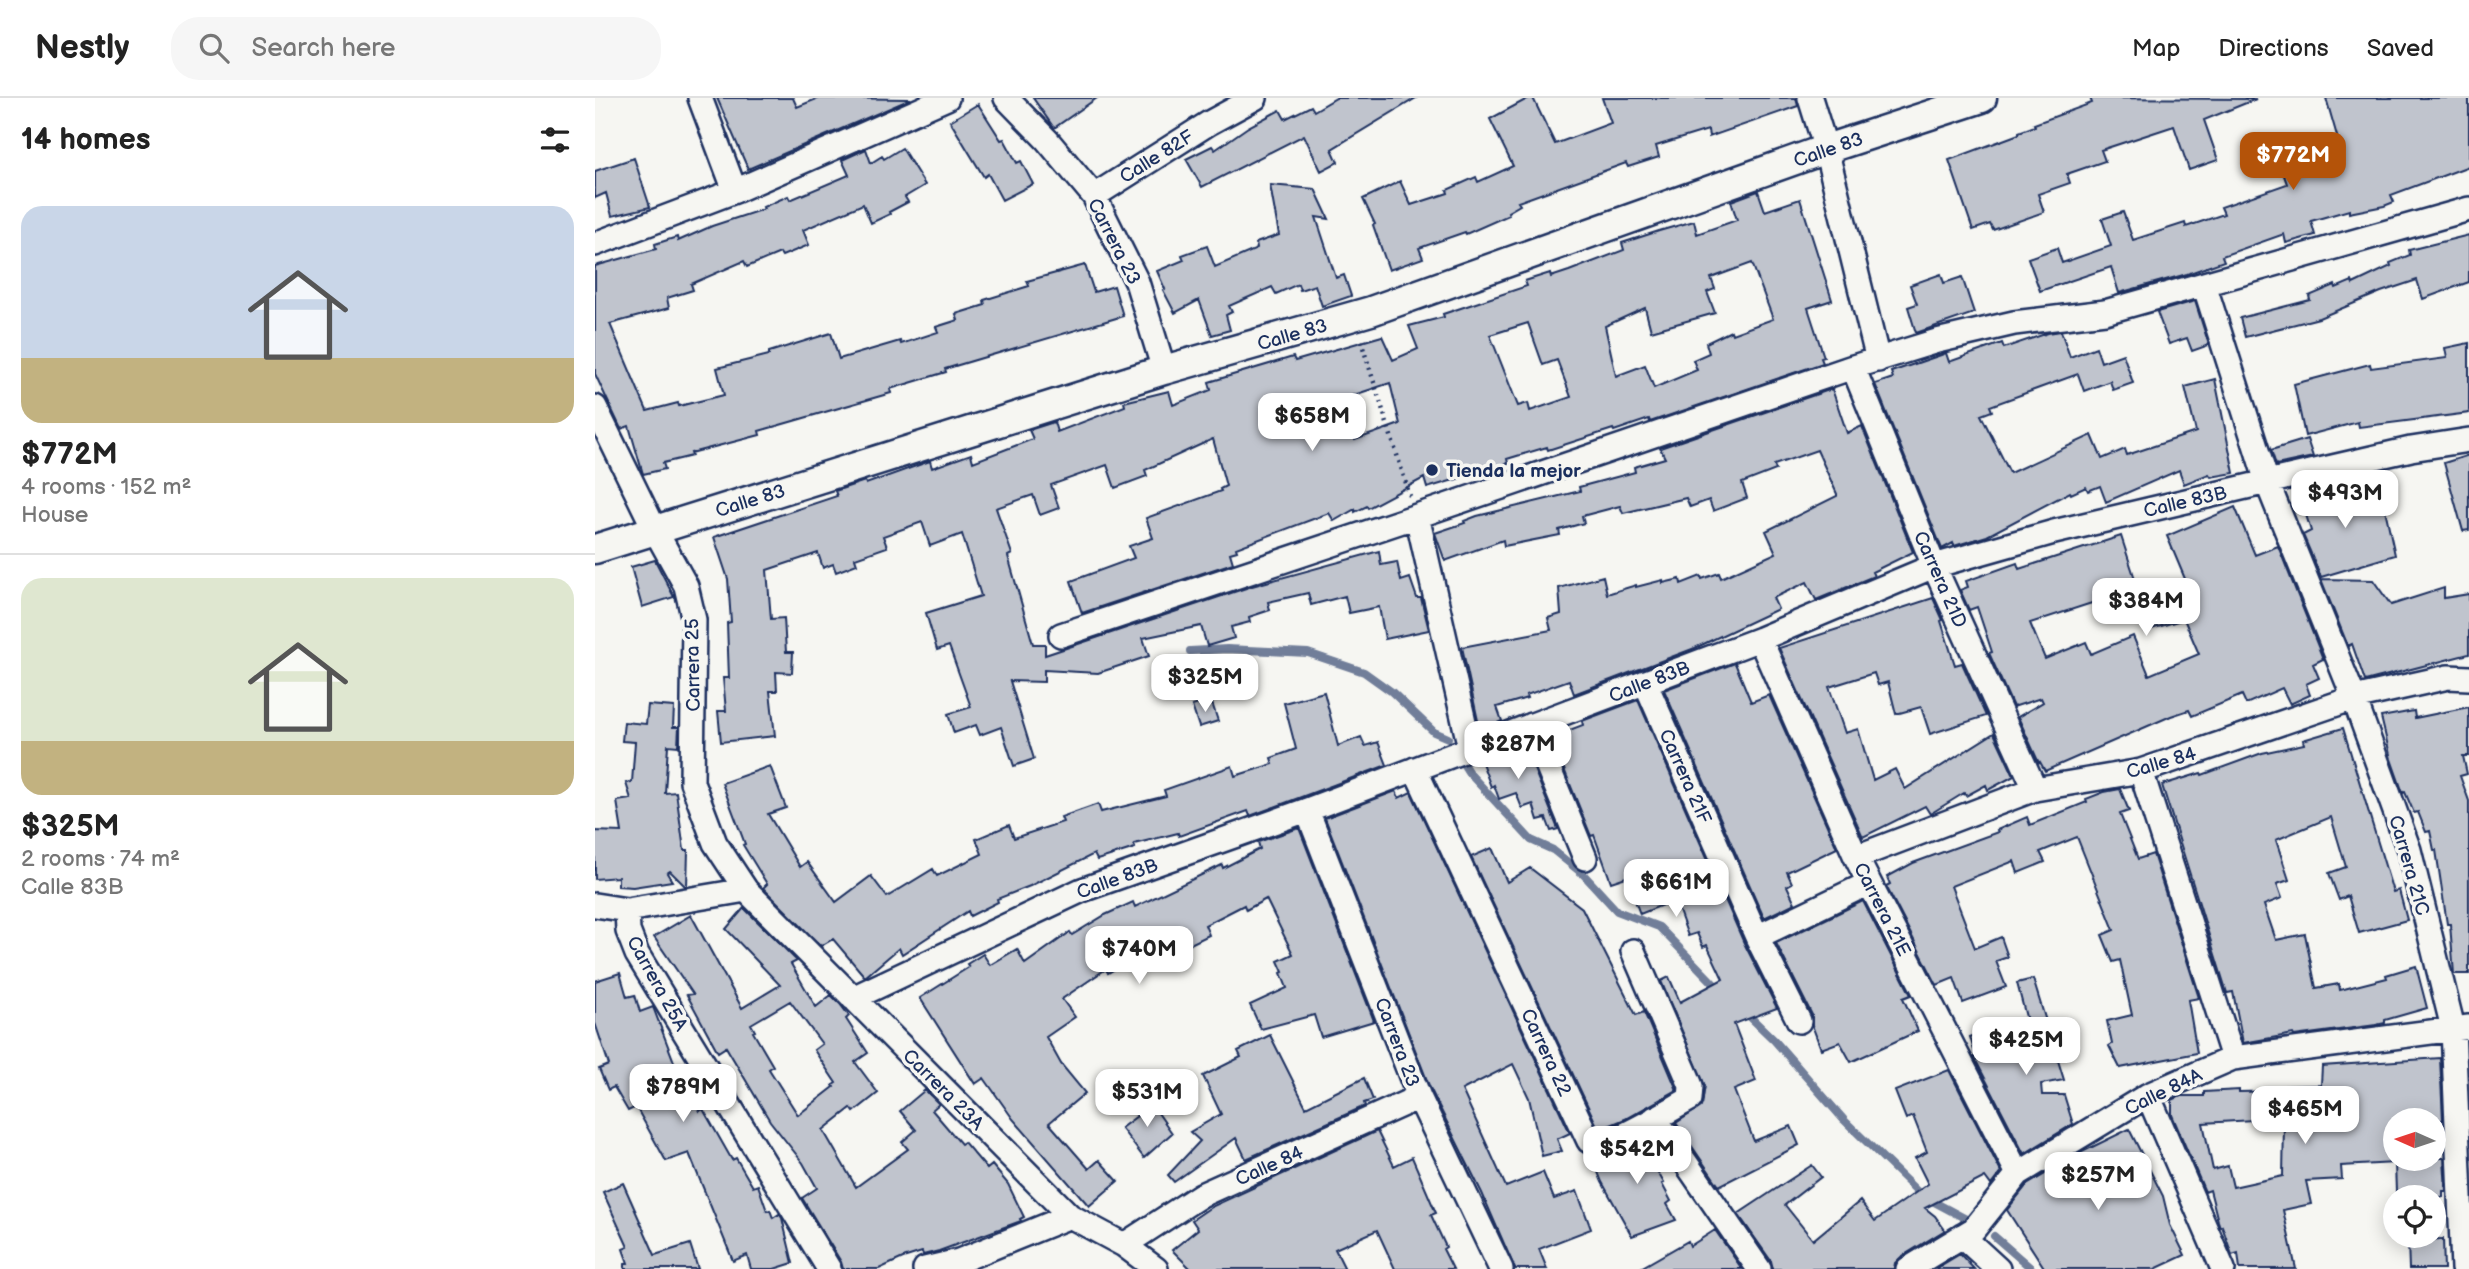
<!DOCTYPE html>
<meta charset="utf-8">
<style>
body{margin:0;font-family:"Balsamiq Sans",sans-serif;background:#f6f6f6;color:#222;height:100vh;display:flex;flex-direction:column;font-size:26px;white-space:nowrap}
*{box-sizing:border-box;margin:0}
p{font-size:23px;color:#767676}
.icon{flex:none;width:38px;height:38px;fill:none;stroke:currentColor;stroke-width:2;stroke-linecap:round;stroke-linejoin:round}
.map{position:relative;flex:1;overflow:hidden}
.side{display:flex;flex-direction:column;background:#fff;width:595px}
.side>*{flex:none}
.needle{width:46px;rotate:273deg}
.tools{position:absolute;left:1788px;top:1010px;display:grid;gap:14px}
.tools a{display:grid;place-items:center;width:63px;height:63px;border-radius:50%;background:#fff;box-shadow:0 4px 18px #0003;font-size:35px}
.price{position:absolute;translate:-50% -60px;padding:0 16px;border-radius:14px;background:#fff;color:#222;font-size:23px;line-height:46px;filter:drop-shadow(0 2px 4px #0008)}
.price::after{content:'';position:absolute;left:50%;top:42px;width:21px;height:16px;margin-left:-10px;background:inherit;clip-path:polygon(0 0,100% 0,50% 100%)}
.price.active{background:#b45309;color:#fff}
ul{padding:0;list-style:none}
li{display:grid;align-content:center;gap:14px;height:371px;padding:0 21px}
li+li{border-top:2px solid #e0e0e0}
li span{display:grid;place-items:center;height:217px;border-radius:21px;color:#555}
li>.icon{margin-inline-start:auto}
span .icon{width:126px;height:126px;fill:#fffc;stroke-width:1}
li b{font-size:30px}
h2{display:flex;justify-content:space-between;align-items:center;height:84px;padding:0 21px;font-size:30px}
header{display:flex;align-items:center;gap:42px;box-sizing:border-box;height:98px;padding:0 35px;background:#fff;border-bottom:2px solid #e0e0e0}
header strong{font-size:33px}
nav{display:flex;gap:38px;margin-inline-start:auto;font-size:24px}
.search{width:490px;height:63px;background:#f6f6f6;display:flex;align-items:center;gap:18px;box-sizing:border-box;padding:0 24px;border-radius:28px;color:#767676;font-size:26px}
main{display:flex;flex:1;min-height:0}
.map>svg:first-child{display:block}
</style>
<header>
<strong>Nestly</strong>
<div class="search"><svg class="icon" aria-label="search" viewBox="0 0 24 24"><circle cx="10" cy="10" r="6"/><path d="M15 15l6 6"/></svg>Search here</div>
<nav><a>Map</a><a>Directions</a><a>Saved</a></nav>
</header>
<main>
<section class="side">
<h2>14 homes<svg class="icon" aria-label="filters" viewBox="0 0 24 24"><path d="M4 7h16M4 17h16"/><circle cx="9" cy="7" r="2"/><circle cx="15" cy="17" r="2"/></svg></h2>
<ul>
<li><span style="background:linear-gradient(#c9d6e8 70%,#c2b280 0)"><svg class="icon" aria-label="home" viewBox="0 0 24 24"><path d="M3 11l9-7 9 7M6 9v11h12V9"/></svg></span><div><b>$772M</b><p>4 rooms · 152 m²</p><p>House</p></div></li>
<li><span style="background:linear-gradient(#dfe7d0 75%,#c2b280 0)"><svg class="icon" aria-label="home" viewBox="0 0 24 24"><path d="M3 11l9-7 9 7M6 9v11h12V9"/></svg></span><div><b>$325M</b><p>2 rooms · 74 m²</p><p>Calle 83B</p></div></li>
</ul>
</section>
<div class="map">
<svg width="1874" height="1171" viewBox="0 0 1874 1171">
<rect width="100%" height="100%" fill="#f6f6f2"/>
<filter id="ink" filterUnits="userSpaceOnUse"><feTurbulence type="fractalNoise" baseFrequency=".0143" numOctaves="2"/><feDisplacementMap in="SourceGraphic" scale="14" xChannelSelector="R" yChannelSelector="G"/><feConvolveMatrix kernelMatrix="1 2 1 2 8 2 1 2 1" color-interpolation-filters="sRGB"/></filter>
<g filter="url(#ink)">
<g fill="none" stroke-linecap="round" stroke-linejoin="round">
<path stroke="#717e99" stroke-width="8" d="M595,553L632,551L713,555L769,574L797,594L839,634L853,640
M867,664L874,675L936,742L958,752L989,777L1022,813L1064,829L1126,893
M1149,913L1179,942L1249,1022L1326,1097L1373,1122
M1399,1138L1437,1171"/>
</g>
<path fill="#c0c4cd" stroke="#1b2f5e" stroke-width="2" fill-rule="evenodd" d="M122,0H198L202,9L224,0L316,1L153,71Z
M438,0H502L459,30Z
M741,0H821L737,51L743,64L726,73L709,37L607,89L591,61L617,48L620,52L653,29L685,12L690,21L716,8L719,13Z
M934,0H938L960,46L1016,25L1007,0H1201L1203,8L1114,39L1113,32L1061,48L1064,59L1033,69L1031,65L923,104L925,107L913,114L914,117L871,136L870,134L824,150L828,160L794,172L778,127L780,126L768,101L805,83L816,107L853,95L852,92L881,79L883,84L918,68L895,21Z
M1495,0L1661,1L1609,22L1623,62L1594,72L1579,28L1506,52L1510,63L1472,76L1475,85L1443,96L1449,114L1398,132L1395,126L1378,132L1354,62L1424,36V34L1440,28L1439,26L1497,5Z
M1731,0H1874V68L1796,97L1799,104L1789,108L1754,115V112L1716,123L1720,137L1691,145L1689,136L1627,158L1629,163L1592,176L1524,195L1516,169L1445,193L1433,160L1462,150L1467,165L1516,148L1507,121L1528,114L1538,142L1590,125L1591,129L1629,116L1626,109L1692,86L1685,66L1744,45Z
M383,6L406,42L409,41L422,65L426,63L438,86L407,102L393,76L389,79L355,23Z
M307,50L330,87L310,99L313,104L294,114L295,116L276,125L268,106L208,132L214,147L187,158L185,155L152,169L149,163L96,186L98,192L72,200L74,210L15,226L52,313L83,305L84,308L129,297L122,270L174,257V254L236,235L244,261L305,243L306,246L343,234L341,229L363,222L361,216L390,207L389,202L434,188L432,183L490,167L499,194L519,188L528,218L350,271L351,274L295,291L296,295L164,333L165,337L96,355L97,358L68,365L70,371L48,376L34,328L26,331L0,276V168L61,151L60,146L82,139L83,143L117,128L169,111L168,109L193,98L195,102L254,77L247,62L271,51L276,65L287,58L289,61Z
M39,60L55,109L17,118L11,95L0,100V73Z
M675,87L720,91L734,121L721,119L741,180L749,177L756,198L727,208L720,187L705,192L703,186L681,196L677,189L634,208L637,214L631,217L635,232L617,237L604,202L580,215L568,192L570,191L562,173L589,162L587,157L612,148L620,169L662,151L661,145L684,137Z
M1163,93L1170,113L1205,101L1237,202L1213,210L1229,259L1226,260L1228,265L1055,324L1054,321L1019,333L1018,331L953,352L952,349L912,361L913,365L887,371L868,378L869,379L832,390L829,380L773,410L772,408L760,414V411L739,423L734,415L641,450L642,453L635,455L638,465L487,515L476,483L539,460L534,448L558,440L551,420L626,393L625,391L631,388L618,341L550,372L552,378L520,390L512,367L456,387L464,410L445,417L438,397L401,410L417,456L413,458L438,546H450V557L657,488L784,453L786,467L802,464L806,483L815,480L822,500H826L834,532L790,541L784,509L754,515L750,498L716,507L713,495L673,504L675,512L654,519L655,524L636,529L639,540L612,548L606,528L548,540L554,558L503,575L449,572V584L415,583L439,661L419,668L406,629L385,637L381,627L359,635L353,616L376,609L354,548L342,552L331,515L386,498L367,436L335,448L327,424L288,438L292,449L260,460L262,466L241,474L238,466L228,470L223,455L172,472L176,521L189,520L191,554H198L197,575L181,574L182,593H175L180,638L126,644L123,613H131L128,580H134L132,525L136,524L133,481L119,439L242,398L240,393L270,383L271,386L335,363L337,370L376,356L378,364L438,341L434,332L459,324L462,334L530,308L529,304L574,293L578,307L616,292L614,284L698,259L700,263L787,238L798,262L823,251L814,228L849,219L848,216L932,188L930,183L955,175L956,179L974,173L1029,152L1027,145L1064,133L1099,123L1102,136L1142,122L1136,103ZM1157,165L1178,221L1137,236L1136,233L1111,245L1114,255L1098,262L1102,272L1059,290L1050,267L1021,278L1010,228L1050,210L1056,233L1120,215L1112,194L1120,191L1116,180ZM933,225L948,267L962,262L976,299L935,313L933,305L923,308L895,237ZM795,285L805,326L760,342L747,301Z
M1874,137V184L1828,201L1822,182L1786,194L1724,220L1650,239L1645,220L1715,202L1714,198L1740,187L1741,190L1757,183L1758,186L1796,168L1795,165L1815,157L1814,152Z
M1346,176L1349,185L1367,179L1379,215L1321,235L1313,209L1322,206L1315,187Z
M1600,203L1614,247L1597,253L1592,240L1574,246L1562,214Z
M1466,233L1475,259L1501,249L1506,264L1528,256L1538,285L1518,292L1515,283L1489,293L1483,276L1395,308L1397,313L1386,317L1415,375L1497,337L1507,361L1530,351L1532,357L1601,334L1590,289L1620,281L1639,375L1616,379L1614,376L1589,386L1584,372L1511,404L1505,388L1493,393L1491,389L1476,396L1475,394L1392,438L1359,448L1358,445L1347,451L1280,286L1298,280L1296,274L1346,257L1351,255L1354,264L1407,245L1409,250L1453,235Z
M1874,245V315L1764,329L1763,324L1710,338L1699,286L1775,266L1776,270L1852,260L1850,250Z
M1237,291L1252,335L1267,328L1318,454L1277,474L1279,478L1221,502L1212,484L1178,500L1183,511L1100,550L979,596L974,582L931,597L932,600L902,609L907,623L885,632L867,549L956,532L953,520L966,516L964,490L1008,478L1012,496L1041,487V489L1068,482V485L1085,481L1086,486L1106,478L1107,481L1124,475L1126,480L1181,455L1171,433L1242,398V396L1222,352L1179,367L1181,372L1147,385L1152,400L1118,413L1114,402L1095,409L1091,400L1028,415L1025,408L987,418L989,425L964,432L965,437L909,448L908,442L850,463L840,435L870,425L869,423L882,418L985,393L984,389L1040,374L1039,369L1070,360L1065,350Z
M1712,341L1718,359L1681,367L1676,352Z
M1874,357V432L1868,433L1849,365Z
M1732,385L1737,404L1786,393L1800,457L1726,479L1708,437L1716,433L1703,391Z
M1640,409L1660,457L1683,448L1728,561L1718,566L1724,580L1711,586L1715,597L1695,606L1687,590L1651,606L1647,597L1597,618L1594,612L1576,618L1450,673L1445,664L1444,665L1423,619L1448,604L1446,600L1418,609L1394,555L1397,554L1382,509L1374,512L1365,492L1373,489L1371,483L1422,465L1424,471L1526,438L1543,490L1435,525L1450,561L1491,544L1496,556L1538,538L1554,577L1604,556L1589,521L1550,533L1545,520L1589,502L1585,491L1593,488L1572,438Z
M60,462L79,499L47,509L36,469Z
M1726,481L1778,482L1796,507L1849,490V500L1874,496V556L1770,583L1757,546L1753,548Z
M1338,500L1348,522L1346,523L1360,567L1367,565L1391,618L1335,636L1326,609L1301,616L1293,584L1283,587L1279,575L1234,589L1250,635L1263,631L1278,682L1300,671L1310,691L1399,635L1419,678L1393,692L1391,687L1371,698L1369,695L1335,716L1330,708L1268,739L1184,550Z
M1140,565L1156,604L1174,597L1242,750L1192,774L1197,785L1192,788L1200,805L1169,820L1069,592Z
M729,594L743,648L766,639L770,648L783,644L792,667L655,718L653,713L584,738L583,735L539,746L540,750L502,762L499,756L435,788L402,801L403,804L375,818L373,813L307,856L304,850L270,879L238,841L226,848L168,790L172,786L148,747L150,746L127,685L175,668L191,710L173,716L205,769L212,764L241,804L276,778L292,799L338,771L342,778L387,756L381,741L414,727L419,740L468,724L466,719L503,706L506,714L571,698L569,692L637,668L640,678L678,666L676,660L701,651L689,605Z
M616,602L623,623L604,629L597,608Z
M1043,602L1149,845L1182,910L1139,926L1161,983L1139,992L1159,1043L1196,1028L1204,1047L1124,1088L1081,1025L1106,1009L1110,988L1066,883L1074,879L1085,904L1128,881L1112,847L1108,849L1102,835L1093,838L1080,802L1045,816L1031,779L1016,784L999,737L996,738L956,639L988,627L987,623Z
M53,607L79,609L78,629H84L83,648L73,647L70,695L81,694L89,752H93L92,788H90L75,773L72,775L77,783L38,789L23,788V779L0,781V733L27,734L22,703L36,701L31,685L37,684L40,644L27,643L29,624L51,626Z
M1874,609V658H1868L1872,676L1865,678L1874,703V876H1859L1855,826H1852L1841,752H1839L1835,733L1831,734L1823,714L1819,715L1810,694L1808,695L1796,661L1786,619L1819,613L1820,620Z
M1748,630L1798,794L1804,792L1812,822L1764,835L1753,798L1744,802L1734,775L1751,769L1736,719L1681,742L1694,782L1682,786L1687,800L1669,807L1681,842L1710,836L1721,890L1744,886L1745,892L1792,880L1791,877L1821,868L1832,910L1790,922V925L1781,927L1699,938L1698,936L1648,945L1638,894L1632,895L1567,687L1606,675L1607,677L1667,655L1709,646L1708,642Z
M929,646L963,731L956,733L951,720L943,722L938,706L927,710L921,695L904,701L899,687L896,689L886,662Z
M1525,691L1534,713L1525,716L1543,761L1558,756L1604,900L1593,902L1602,955L1525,970L1514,948L1517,946L1512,923L1537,917L1525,862L1518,864L1507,837L1519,832L1482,739L1445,754L1450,764L1423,775L1419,763L1356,788L1380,850L1406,839L1413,859L1401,863L1411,889L1368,905L1359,880L1342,887L1291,788L1295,786L1292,779L1318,765L1403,734L1402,732L1432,719L1435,727L1492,704L1491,701L1509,694Z
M801,693L804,700L816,694L975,1035L962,1041L967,1053L947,1058L934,1000L918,966L867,992L911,1089L948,1074L959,1101L982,1093L996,1131L944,1151L952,1171H920L887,1095L835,990L730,720Z
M704,730L779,923L726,939L719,917L666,931L655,907L692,890L686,875L688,874L683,863L698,856L671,801L651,812L649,807L610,827L614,837L569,859L566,852L540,865L538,860L513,875L511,871L467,901L480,919L451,939L466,966L490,995L454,1025L494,1071L504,1062L523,1083L494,1108L418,1021L389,980L380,986L325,900L374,869L372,866L388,856L395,867L422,851L430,866L475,834L477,837L510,817L538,804L540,809L627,767L628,770L665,751L663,744Z
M897,750L912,784L935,770L987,810L1041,917L1049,914L1082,992L1030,1021L1004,1032L876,759Z
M1268,803L1316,897L1308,900L1323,933L1256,964L1245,944L1226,951L1217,927V917L1181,845Z
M149,810L202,863L196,866L221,909L236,897L245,906L254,918L251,921L273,955L260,964L283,995L259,1014L256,1010L228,1032L261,1089L313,1051L307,1044L321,1032L305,1013L330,992L344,1006L337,1012L366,1046L369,1044L392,1071L397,1067L413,1086L429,1119L425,1121L426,1123L344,1153L328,1157L327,1154L308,1160L284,1171H248L246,1164L207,1100L222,1090L208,1065L175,1023L131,949L123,954L92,897L98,896L59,839L96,817L147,910L185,887L131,831ZM195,903L227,946L219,952L241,985L238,987L239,989L203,1017L174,971L178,968L158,934L160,933L156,926Z
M25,875L32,899L40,897L45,914L58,909L86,982L105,1013L108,1011L137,1062L141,1060L158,1089L163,1087L172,1113L175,1112L178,1120L184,1116L187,1120L198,1165L179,1171H156L152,1157L138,1163L94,1055L71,1063L41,1009L33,1013L19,989L13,992L4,971L14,967L0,925V883Z
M1438,881L1469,982L1446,986L1447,997H1469L1478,1026L1429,1056L1379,959H1381L1375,939L1395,932L1401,951L1436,938L1422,885Z
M675,937L711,1009L769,980L778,1002L769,1005L770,1008L651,1061L641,1040L579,1084L573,1077L605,1043L595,1034L626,1016L608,978L646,959L643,953Z
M1845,960L1848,1022H1801V1060H1849L1851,1093H1848V1099H1815V1094H1801L1800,1065L1746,1068L1747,1081L1711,1083L1716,1106L1688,1112L1701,1171H1645L1643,1155L1637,1157L1627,1128L1625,1129L1623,1123L1615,1092L1610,1094L1577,1017V1002L1586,998H1609V994L1644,992V994L1689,993V988L1726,987L1727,968ZM1658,1022V1025L1689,1026L1688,1078L1638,1089L1633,1068L1618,1072L1608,1025Z
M1354,972L1406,1074L1396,1087L1390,1079L1330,1110L1340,1118L1350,1132L1306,1159L1300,1165L1299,1171H1178L1176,1163L1143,1116L1217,1067L1226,1079L1190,1107L1218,1142L1265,1103L1280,1123L1333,1086L1320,1060L1332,1054L1318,1018L1311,1021L1300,993Z
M554,1002L577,1035L549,1060L526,1030L542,1018L539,1013Z
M1534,1031L1568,1098L1575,1127L1590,1157L1560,1171H1450L1412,1112L1432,1087L1487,1054Z
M782,1033L799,1068L817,1059L841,1115L836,1117L851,1149L848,1151L858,1171H800L782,1132L740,1151L750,1171H596L577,1152L603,1131L597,1122L616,1109Z
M1056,1039L1072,1062L1060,1069L1069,1085L1067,1086L1076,1103L1072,1106L1081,1122L1037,1138L1007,1084L997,1059L1017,1057Z
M28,1085L60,1157L95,1146L103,1171H30V1166L33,1165L28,1151L33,1149L8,1094Z
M1120,1132L1147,1171H1044L1093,1143L1095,1148Z
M1848,1141L1849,1171H1814L1813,1142Z
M1365,1156L1379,1171H1340Z"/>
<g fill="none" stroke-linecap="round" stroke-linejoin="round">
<defs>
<path id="minor" d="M105,0L140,93
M411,0L452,42L499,98L542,184L569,272
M1215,0L1231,51L1283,262
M499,98L614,25L660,0
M0,146L140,93L352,0
M1609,186L1672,384L1759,600L1814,752L1858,930L1868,1171
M1258,269L1339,468L1440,691
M0,309L60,432L91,488L99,522L97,684L120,745L151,792L475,1118L529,1147L561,1171
M822,418L875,650
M466,537L822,418L1258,269L1342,243L1419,225L1510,214L1874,111
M1165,541L1261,759L1423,1076
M1050,584L1162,839L1204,923
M936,627L990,760
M820,671L994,1043C998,1045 1000,1046 1004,1046C1021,1045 1078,1010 1095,1001L1096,988L1092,978L1038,853
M1546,673L1638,960
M712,712L824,999L906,1171
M1261,759L1440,691L1546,673L1759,600L1853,579L1874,580
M0,807L32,812L151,792
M32,812L33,833L42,856L234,1171
M1162,839L1274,785
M258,900L487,792L712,712L1165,541L1339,468L1459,434L1672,384L1816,351L1874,342
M1553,997L1628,1171
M1060,1020L1164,1171
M1367,1138L1403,1171
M529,1147L606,1097L824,999
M330,1171L364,1163L475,1118
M1313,1171L1379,1131L1423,1076L1553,997L1638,960L1874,929"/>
<path id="tertiary" d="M0,451L569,272L776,213L1231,51L1387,0"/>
</defs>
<use href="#minor" stroke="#1b2f5e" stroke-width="28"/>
<use href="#tertiary" stroke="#1b2f5e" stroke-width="33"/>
<path stroke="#1b2f5e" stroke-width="4.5" stroke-dasharray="2 5" stroke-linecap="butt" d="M766,243L815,398"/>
<use href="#minor" stroke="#f6f6f2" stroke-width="23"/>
<use href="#tertiary" stroke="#f6f6f2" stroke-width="28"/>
</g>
</g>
<circle fill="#1b2f5e" stroke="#f6f6f2" stroke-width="2.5" cx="837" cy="372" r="7"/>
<g text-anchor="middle" stroke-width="7" stroke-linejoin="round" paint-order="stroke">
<g font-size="19" fill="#1b2f5e" stroke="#f6f6f2">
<text transform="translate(1233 51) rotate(-19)" y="7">Calle 83</text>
<text transform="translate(561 58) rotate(-32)" y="7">Calle 82F</text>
<text transform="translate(520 143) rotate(63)" y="7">Carrera 23</text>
<text transform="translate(697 236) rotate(-16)" y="7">Calle 83</text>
<text transform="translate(155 402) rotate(-17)" y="7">Calle 83</text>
<text transform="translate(1590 403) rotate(-13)" y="7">Calle 83B</text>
<text transform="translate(1346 481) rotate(66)" y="7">Carrera 21D</text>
<text transform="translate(97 567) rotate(-91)" y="7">Carrera 25</text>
<text transform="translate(1054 583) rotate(-21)" y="7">Calle 83B</text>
<text transform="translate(1566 664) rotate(-16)" y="7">Calle 84</text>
<text transform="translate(1091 678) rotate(66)" y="7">Carrera 21F</text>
<text transform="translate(1815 767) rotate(74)" y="7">Carrera 21C</text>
<text transform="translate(522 780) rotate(-20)" y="7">Calle 83B</text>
<text transform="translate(1288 811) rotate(63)" y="7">Carrera 21E</text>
<text transform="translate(63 885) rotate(61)" y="7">Carrera 25A</text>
<text transform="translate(803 944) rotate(69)" y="7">Carrera 23</text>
<text transform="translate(952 954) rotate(65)" y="7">Carrera 22</text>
<text transform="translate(349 991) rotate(45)" y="7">Carrera 23A</text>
<text transform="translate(1568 993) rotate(-26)" y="7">Calle 84A</text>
<text transform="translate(674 1067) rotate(-24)" y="7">Calle 84</text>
</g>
<g font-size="19" font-weight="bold" fill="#1b2f5e" stroke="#f6f6f2" text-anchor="start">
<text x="851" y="379">Tienda la mejor</text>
</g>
</g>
</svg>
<div class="tools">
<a><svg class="needle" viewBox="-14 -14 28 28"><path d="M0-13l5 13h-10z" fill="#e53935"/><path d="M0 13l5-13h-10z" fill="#767676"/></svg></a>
<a><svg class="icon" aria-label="locate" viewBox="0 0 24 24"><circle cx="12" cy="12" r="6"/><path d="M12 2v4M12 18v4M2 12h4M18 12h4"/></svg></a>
</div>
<b class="price active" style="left:1698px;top:94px">$772M</b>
<b class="price" style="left:717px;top:355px">$658M</b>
<b class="price" style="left:1750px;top:432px">$493M</b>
<b class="price" style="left:1551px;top:540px">$384M</b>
<b class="price" style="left:610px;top:616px">$325M</b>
<b class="price" style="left:923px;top:683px">$287M</b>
<b class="price" style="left:1081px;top:821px">$661M</b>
<b class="price" style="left:544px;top:888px">$740M</b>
<b class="price" style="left:1431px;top:979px">$425M</b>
<b class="price" style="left:88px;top:1026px">$789M</b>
<b class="price" style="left:552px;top:1031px">$531M</b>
<b class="price" style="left:1710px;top:1048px">$465M</b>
<b class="price" style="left:1042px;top:1088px">$542M</b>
<b class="price" style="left:1503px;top:1114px">$257M</b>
</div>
</main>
